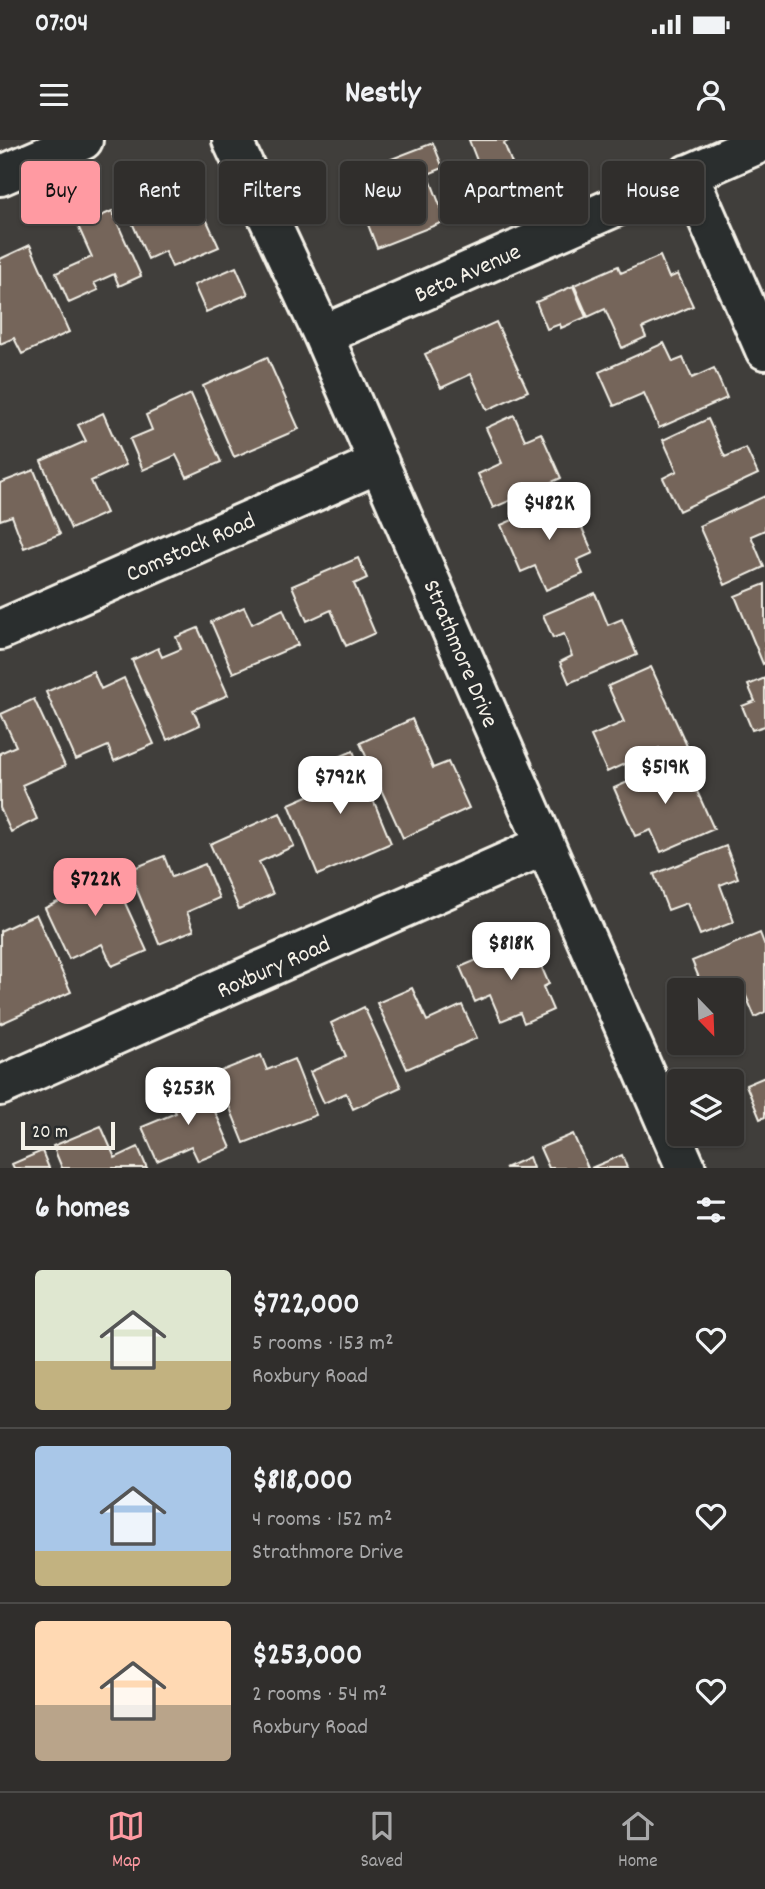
<!DOCTYPE html>
<meta charset="utf-8">
<style>
body{margin:0;font-family:Dekko,sans-serif;background:#3c3a38;color:#f1f3f6;height:100vh;display:flex;flex-direction:column;font-size:26px;white-space:nowrap}
*{box-sizing:border-box;margin:0}
p{font-size:23px;color:#a8a8a9}
.icon{flex:none;width:38px;height:38px;fill:none;stroke:currentColor;stroke-width:2;stroke-linecap:round;stroke-linejoin:round}
.map{position:relative;height:1028px;overflow:hidden}
.side{display:flex;flex-direction:column;background:#302e2c;flex:1}
.side>*{flex:none}
.hud{position:absolute;left:21px;top:21px;width:724px;height:63px;display:flex;gap:14px}
.needle{width:46px;rotate:157deg}
.controls{position:absolute;left:667px;top:838px;display:grid;gap:14px}
.controls a{display:grid;place-items:center;width:77px;height:77px;border-radius:7px;background:#302e2c;box-shadow:0 2px 5px #0004,0 0 0 2px #4b4a48;font-size:35px}
.scale{position:absolute;left:21px;bottom:18px;width:94px;box-sizing:border-box;padding-left:7px;border:4px solid #f4f1e8;border-top:0;font-size:19px;line-height:24px;white-space:nowrap;color:#f4f1e8;-webkit-text-stroke:5px #2a2d2e;paint-order:stroke}
.price{position:absolute;translate:-50% -60px;padding:0 16px;border-radius:14px;background:#fff;color:#222;font-size:23px;line-height:46px;filter:drop-shadow(0 2px 4px #0008)}
.price::after{content:'';position:absolute;left:50%;top:42px;width:21px;height:16px;margin-left:-10px;background:inherit;clip-path:polygon(0 0,100% 0,50% 100%)}
.price.current{background:#ff9aa2;color:#111}
ul{padding:0;list-style:none}
li{display:flex;align-items:center;gap:21px;height:175px;padding:0 35px}
li+li{border-top:2px solid #4b4a48}
li span{display:grid;place-items:center;flex:none;width:196px;height:140px;border-radius:7px;color:#555}
li>.icon{margin-inline-start:auto}
span .icon{width:84px;height:84px;fill:#fffc;stroke-width:1}
li b{font-size:30px}
h2{display:flex;justify-content:space-between;align-items:center;height:84px;padding:0 35px;font-size:30px}
.tag{padding:0 24px;border-radius:7px;background:#302e2c;box-shadow:0 2px 5px #0004,0 0 0 2px #4b4a48;font-size:24px;line-height:63px}
.tag.current{background:#ff9aa2;color:#111}
.status{display:flex;justify-content:space-between;align-items:center;height:49px;padding:0 35px;background:#302e2c;direction:ltr}
.status svg{height:19px;fill:currentColor}
header{display:flex;justify-content:space-between;align-items:center;height:91px;padding:0 35px;background:#302e2c;font-size:32px;font-weight:700}
.dock{display:flex;justify-content:space-around;align-items:center;height:98px;border-top:2px solid #4b4a48;background:#302e2c;font-size:19px;color:#a8a8a9}
.dock a{display:grid;justify-items:center;gap:4px}
.dock .current{color:#ff9aa2}
.map>svg:first-child{display:block}
</style>
<div class="status"><b>07:04</b><svg viewBox="0 0 49 12"><path d="M0 12V9h3v3zM5 12V6h3v6zM10 12V3h3v9zM15 12V0h3v12zM26 1h20v11H26zM47 4h2v5h-2z"/></svg></div>
<header><svg class="icon" aria-label="menu" viewBox="0 0 24 24"><path d="M4 6h16M4 12h16M4 18h16"/></svg>Nestly<svg class="icon" aria-label="person" viewBox="0 0 24 24"><circle cx="12" cy="8" r="4"/><path d="M4 21q1-7 8-7t8 7"/></svg></header>
<div class="map">
<svg width="765" height="1028" viewBox="0 0 765 1028">
<rect width="100%" height="100%" fill="#403e3b"/>
<filter id="ink" filterUnits="userSpaceOnUse"><feTurbulence type="fractalNoise" baseFrequency=".0143" numOctaves="2"/><feDisplacementMap in="SourceGraphic" scale="14" xChannelSelector="R" yChannelSelector="G"/><feConvolveMatrix kernelMatrix="1 2 1 2 8 2 1 2 1" color-interpolation-filters="sRGB"/></filter>
<g filter="url(#ink)">
<path fill="#74655a" stroke="#f4f1e8" stroke-width="2" d="M469,0H510L504,3L514,29L485,41Z
M433,3L443,28L428,34L446,81L377,108L364,74L396,62L381,23Z
M187,37L219,107L172,127L165,111L148,119L124,64Z
M112,71L141,136L119,146L114,134L94,143L98,150L69,163L56,133L92,117L78,86Z
M30,105L69,192L22,214L14,198L0,204V119Z
M660,116L669,138L678,134L693,166L642,188L646,197L622,208L605,169L588,177L574,145L618,126L621,133Z
M236,127L248,154L206,172L194,145Z
M573,146L586,177L561,188L560,184L547,189L536,162Z
M496,182L528,251L487,270L471,234L441,248L425,214Z
M664,203L673,222L683,218L692,238L714,228L727,258L659,288L644,253L614,266L599,232Z
M267,217L299,289L234,317L203,246Z
M191,254L221,322L187,337L176,315L143,330L130,299L152,290L146,275Z
M103,273L126,325L91,341L106,373L71,389L41,321L86,301L78,285Z
M514,275L525,300L541,293L561,338L493,368L478,334L502,323L486,288Z
M708,279L725,317L746,308L758,334L679,371L663,338L677,331L663,300Z
M34,330L60,394L24,408L12,376L0,380V343Z
M568,356L593,413L577,420L583,434L546,450L535,426L521,432L501,385Z
M765,356V390L751,396L764,427L725,445L699,386Z
M358,418L367,438L354,444L375,493L346,506L331,470L307,481L292,446Z
M765,444V523L763,524L735,456Z
M595,453L608,485L622,479L637,515L569,543L560,522L572,516L564,494L553,498L543,475Z
M244,467L252,484L283,469L298,505L233,533L211,482Z
M198,488L228,555L193,570L200,585L167,600L132,520L158,508L162,517L181,509L176,497Z
M651,527L687,606L663,617L659,608L607,632L591,596L624,582L608,546Z
M93,531L101,549L124,538L154,604L114,621L108,606L76,620L46,552Z
M765,538V586L752,590L742,566L755,561L748,545Z
M34,559L65,626L22,645L37,679L11,692L0,668V613L16,606L1,574Z
M412,579L433,628L448,622L469,668L403,698L360,603Z
M353,611L391,703L318,735L289,664L324,649L315,627Z
M682,618L714,689L661,712L651,690L635,696L614,648Z
M280,673L294,706L259,722L273,754L239,769L210,704Z
M726,706L738,738L720,745L734,782L700,795L687,763L668,770L654,734Z
M164,716L172,737L205,724L219,758L187,772L194,790L159,804L129,730Z
M87,728L92,739L110,730L147,811L112,826L102,804L69,819L45,768L66,758L58,741Z
M36,774L71,852L0,884V791Z
M760,793L765,806V872L755,877L740,842L720,850H704L692,821Z
M529,798L549,844L543,847L553,870L524,883L520,873L501,881L490,855L475,862L460,827Z
M412,848L427,881L462,865L477,898L407,929L377,863Z
M364,867L401,947L353,969L346,953L324,963L310,932L346,916L331,883Z
M261,915L267,930L294,919L316,975L244,1003L216,933Z
M765,937V977L760,979L746,945Z
M202,942L231,1008L198,1021L191,1006L157,1021L142,987L176,973L168,956Z
M101,986L115,1018L138,1007L147,1028H62L53,1006Z
M573,994L588,1028H549L540,1008Z
M42,1011L49,1028H14L12,1024Z
M622,1015L627,1028H591Z
M529,1017L533,1028H505Z"/>
<g fill="none" stroke-linecap="round" stroke-linejoin="round">
<defs>
<path id="minor" d="M232,0L323,195L686,1028
M688,34L765,210
M0,36L83,0
M323,195L765,1
M0,490L379,323
M0,946L545,705"/>
</defs>
<use href="#minor" stroke="#f4f1e8" stroke-width="44"/>
<use href="#minor" stroke="#2a2d2e" stroke-width="38"/>
</g>
</g>
<g text-anchor="middle" stroke-width="5" stroke-linejoin="round" paint-order="stroke">
<g font-size="24" fill="#f4f1e8" stroke="#2a2d2e">
<text transform="translate(467 132) rotate(-24)" y="8">Beta Avenue</text>
<text transform="translate(190 406) rotate(-24)" y="8">Comstock Road</text>
<text transform="translate(462 513) rotate(67)" y="8">Strathmore Drive</text>
<text transform="translate(273 826) rotate(-24)" y="8">Roxbury Road</text>
</g>
</g>
</svg>
<div class="controls">
<a><svg class="needle" viewBox="-14 -14 28 28"><path d="M0-13l5 13h-10z" fill="#e53935"/><path d="M0 13l5-13h-10z" fill="#a8a8a9"/></svg></a>
<a><svg class="icon" aria-label="layers" viewBox="0 0 24 24"><path d="M12 4l9 5-9 5-9-5zM3 14l9 5 9-5"/></svg></a>
</div>
<div class="scale">20 m</div>
<b class="price" style="left:549px;top:402px">$482K</b>
<b class="price" style="left:665px;top:666px">$519K</b>
<b class="price" style="left:340px;top:676px">$792K</b>
<b class="price current" style="left:95px;top:778px">$722K</b>
<b class="price" style="left:511px;top:842px">$818K</b>
<b class="price" style="left:188px;top:987px">$253K</b>
<div class="hud">
<a class="tag current">Buy</a>
<a class="tag">Rent</a>
<a class="tag">Filters</a>
<a class="tag">New</a>
<a class="tag">Apartment</a>
<a class="tag">House</a>
</div>
</div>
<section class="side">
<h2>6 homes<svg class="icon" aria-label="filters" viewBox="0 0 24 24"><path d="M4 7h16M4 17h16"/><circle cx="9" cy="7" r="2"/><circle cx="15" cy="17" r="2"/></svg></h2>
<ul>
<li><span style="background:linear-gradient(#dfe7d0 65%,#c2b280 0)"><svg class="icon" aria-label="home" viewBox="0 0 24 24"><path d="M3 11l9-7 9 7M6 9v11h12V9"/></svg></span><div><b>$722,000</b><p>5 rooms · 153 m²</p><p>Roxbury Road</p></div><svg class="icon" aria-label="heart" viewBox="0 0 24 24"><path d="M12 20l-8-8c-3-5 5-10 8-4 3-6 11-1 8 4z"/></svg></li>
<li><span style="background:linear-gradient(#a9c7e8 75%,#c2b280 0)"><svg class="icon" aria-label="home" viewBox="0 0 24 24"><path d="M3 11l9-7 9 7M6 9v11h12V9"/></svg></span><div><b>$818,000</b><p>4 rooms · 152 m²</p><p>Strathmore Drive</p></div><svg class="icon" aria-label="heart" viewBox="0 0 24 24"><path d="M12 20l-8-8c-3-5 5-10 8-4 3-6 11-1 8 4z"/></svg></li>
<li><span style="background:linear-gradient(#ffd9b3 60%,#b9a48a 0)"><svg class="icon" aria-label="home" viewBox="0 0 24 24"><path d="M3 11l9-7 9 7M6 9v11h12V9"/></svg></span><div><b>$253,000</b><p>2 rooms · 54 m²</p><p>Roxbury Road</p></div><svg class="icon" aria-label="heart" viewBox="0 0 24 24"><path d="M12 20l-8-8c-3-5 5-10 8-4 3-6 11-1 8 4z"/></svg></li>
</ul>
</section>
<nav class="dock">
<a class="current"><svg class="icon" aria-label="map" viewBox="0 0 24 24"><path d="M3 6l6-2 6 2 6-2v14l-6 2-6-2-6 2zM9 4v14M15 6v14"/></svg>Map</a>
<a><svg class="icon" aria-label="saved" viewBox="0 0 24 24"><path d="M7 4h10v16l-5-4-5 4z"/></svg>Saved</a>
<a><svg class="icon" aria-label="home" viewBox="0 0 24 24"><path d="M3 11l9-7 9 7M6 9v11h12V9"/></svg>Home</a>
</nav>
